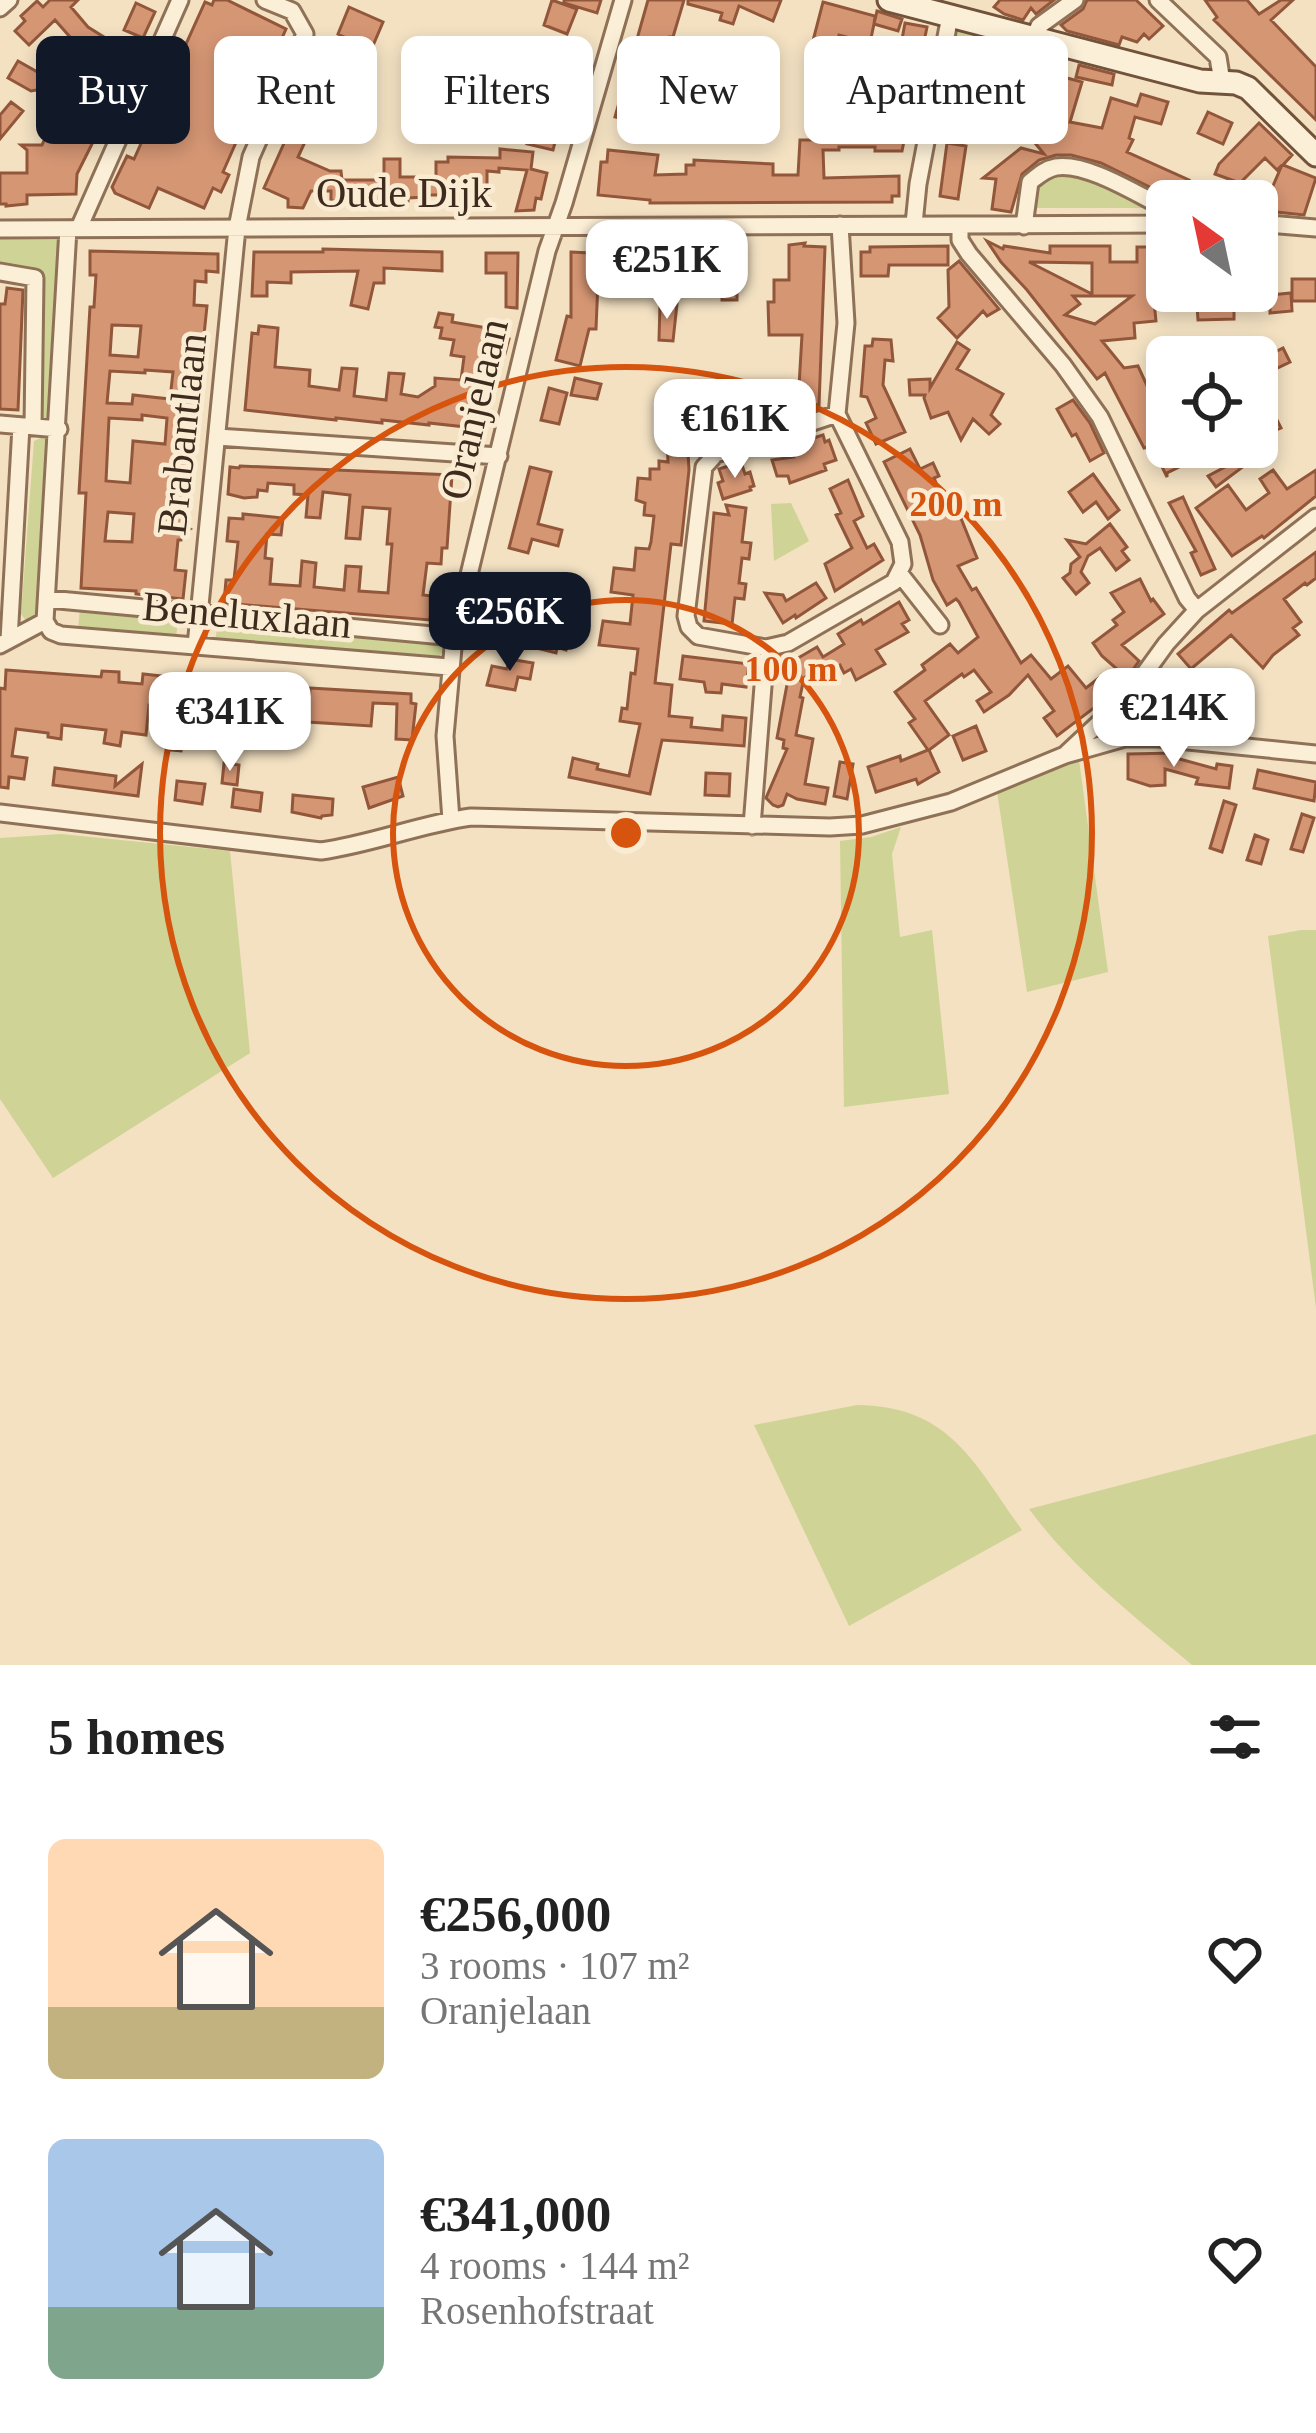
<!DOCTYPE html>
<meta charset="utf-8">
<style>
body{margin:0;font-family:"Times New Roman",serif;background:#f6f6f6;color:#222;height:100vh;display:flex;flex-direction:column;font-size:45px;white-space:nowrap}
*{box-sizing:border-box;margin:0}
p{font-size:39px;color:#767676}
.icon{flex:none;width:66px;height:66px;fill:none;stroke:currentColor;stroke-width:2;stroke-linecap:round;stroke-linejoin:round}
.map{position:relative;height:1665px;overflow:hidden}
.panel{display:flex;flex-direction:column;background:#fff;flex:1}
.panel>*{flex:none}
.hud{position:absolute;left:36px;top:36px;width:1245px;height:108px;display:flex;gap:24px}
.needle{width:78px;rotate:327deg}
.fabs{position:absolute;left:1146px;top:180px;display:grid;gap:24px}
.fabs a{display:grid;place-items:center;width:132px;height:132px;border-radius:18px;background:#fff;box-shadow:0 6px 18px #0003;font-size:60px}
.price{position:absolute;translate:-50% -102px;padding:0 27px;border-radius:24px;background:#fff;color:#222;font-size:39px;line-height:78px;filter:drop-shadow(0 3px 6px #0008)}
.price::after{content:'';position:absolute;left:50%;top:72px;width:36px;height:27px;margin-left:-18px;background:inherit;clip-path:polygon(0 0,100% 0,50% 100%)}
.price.active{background:#111827;color:#fff}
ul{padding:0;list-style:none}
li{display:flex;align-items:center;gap:36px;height:300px;padding:0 48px}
li span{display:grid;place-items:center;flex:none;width:336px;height:240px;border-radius:18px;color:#555}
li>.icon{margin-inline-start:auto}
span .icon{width:144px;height:144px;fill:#fffc;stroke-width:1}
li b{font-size:51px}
h2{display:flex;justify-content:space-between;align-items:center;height:144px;padding:0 48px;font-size:51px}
.tag{padding:0 42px;border-radius:18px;background:#fff;box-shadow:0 6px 18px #0003;font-size:42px;line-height:108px}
.tag.active{background:#111827;color:#fff}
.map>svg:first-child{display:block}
</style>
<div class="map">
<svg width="1316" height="1665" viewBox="0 0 1316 1665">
<rect width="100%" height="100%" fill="#f3e1c2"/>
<path fill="#cfd395" d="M958,30L1044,53L1038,79L952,67Z
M1060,173H1081L1146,208H1036L1037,188L1050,176Z
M0,239L61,240L54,417L44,419L39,416L37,272L0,266Z
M45,436L51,440L39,616L33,621L27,622L21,614L34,441Z
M791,503L809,541L774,561L771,504Z
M80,607L178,617L176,639L78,630Z
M218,622L447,641L444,652L434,660L215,642Z
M1079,760L1108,972L1027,992L997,791Z
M901,827L892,854L900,937L932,930L949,1094L844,1107L840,841L871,837Z
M61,834L230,851L250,1053L53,1178L0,1099V838Z
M1301,930H1316V1308L1268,936Z
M857,1405C950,1406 974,1463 1022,1530L849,1626L754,1425Z
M1316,1434V1665H1192C1134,1616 1074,1570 1029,1509Z"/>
<path fill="#d59674" stroke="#92573a" stroke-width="3" fill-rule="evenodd" d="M50,0H78L71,7L88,27L120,47L111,61L132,72L113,109L107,107L95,130L98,132L77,174L76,194L27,195V204L6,206V204H0V173H27V150L21,145H42L48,132L59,138L72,111L36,90L31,91L8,78L18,61L50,79L52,74L87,94L103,62L78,46L55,20L29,45L15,31L25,21L21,16L37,1L43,7Z
M214,0H227L286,29L223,172L229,175L221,192L213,188L204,208L158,188L149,208L115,193L112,187L127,156L134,159L205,2L212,5Z
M552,0L577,9L567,34L544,25Z
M564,0H601L597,13L564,3Z
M648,0H684L673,37H669L666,45L660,70L676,73L671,92L649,89L639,123L615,117Z
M688,0H781L773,21L739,6L733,24L720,20L722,13L688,4Z
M1000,0H1054L1036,14L1031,8L1023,20L1004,14L994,7Z
M1087,0H1136L1163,26L1149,39L1144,34L1137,42L1122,37L1119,45L1067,31L1061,25L1083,9Z
M1205,0H1247L1259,14L1281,0H1293L1271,20L1316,67V120L1214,20L1217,17Z
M823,2L875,16L874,24L877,11L902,19L898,31L874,24L870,43L839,35L832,61L809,56Z
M136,3L155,12L143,38L124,30Z
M349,7L383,22L369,55L358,50L332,104L330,111L345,117L334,141L310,131L298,157L330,171H341L342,180H384V159H400V177H436V162H448V157L500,158V149L533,152L531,169L547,173L541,199L536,198L534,210L516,211L527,170L499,168V172L487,171V200H457V195H426V197L408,198V201H331V191H311L303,208L288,207V199L264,188L319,65L321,66L326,54L336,59L346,38L338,34Z
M905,23L927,27L902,151H875V147H839V150H823L824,178L899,176V196H892V202L650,203V200L598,195L601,162H607L608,150L658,155L655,175L686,174V165H694V160L773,164V175H798L800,140H820L823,122L837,124L836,129H877L884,75L895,77Z
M420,40L463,47L457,82L411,74Z
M538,48L587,61L581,87L570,85L553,150L527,144L542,84L520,80L524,63L533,65Z
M1079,65L1114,74L1112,85L1076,77Z
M706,69L718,73L705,138L693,135L702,96L695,95L697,86L684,83L686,71L704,75Z
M1067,78L1082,82L1070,122L1102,128L1111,98L1137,106L1141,94L1168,102L1161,124L1135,117L1129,138L1133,140L1127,152L1189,180L1181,197L1175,195L1174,199L1101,163L1071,155H1056L1039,160L1022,174L1011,212L992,209L996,179L983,178L1021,148L1044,154L1007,109L1005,118L998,117L995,131L984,130L985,121L981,120L982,114L948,110L951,91L958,92L959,86L1028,97L1027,102L1035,103L1033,114L1057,119Z
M11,102L23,111L0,139V115Z
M735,103L752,104L751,111H754L753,136L733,135Z
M1208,112L1232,123L1223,144L1198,133Z
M642,115L656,118L653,127L660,128L658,141L623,131L624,124L641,126Z
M1259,123L1292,155L1283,165L1316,178L1304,215L1257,210V201H1249L1251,185L1272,188L1282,165L1277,170L1265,158L1240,183L1215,174L1219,164Z
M947,143L966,146L958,199L940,196Z
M987,241L1003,249L1004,246L1050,253V246H1110V262H1137V247H1167V282H1152L1156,321L1134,323L1135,338L1102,341L1124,368L1138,366L1155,403L1151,405L1167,434V447H1200L1175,459L1179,467L1167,473V477L1152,446L1144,448L1105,373L1097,379L1027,290L1001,262ZM1029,262L1092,263V294ZM1073,296H1132L1095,324L1065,315L1080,304Z
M805,243L804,246L825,247L819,405L798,403L802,335H769L768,302H774V280H789V245Z
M948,246V265H889L888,276H861V252H870V247Z
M708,247H730V266H737V300H722V269H691V288L679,276H664L665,256L708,257Z
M323,249L442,252V271L384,268V283H374L368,309L351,305L358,271L291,272V283L267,282V296H252L254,252H323Z
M90,251L218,254V272L206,271V282L195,281L194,305L207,306L202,354H199L183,525L190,529L182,533L181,540H178L175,570L186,571L183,599L136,594V591L81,588L86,493H79L90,307H94L96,275H90ZM112,325L141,326L138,357L110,355ZM145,370L173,372L170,399L133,395L132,404L107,403L110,371L145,373ZM142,415L167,418L165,444L133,441L130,483L106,481L109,418L142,420ZM108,512L134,514L132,542L105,541Z
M571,252L590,253V266L643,269V281H598L596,329H589L580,366L556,360L567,316L571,317Z
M486,253H518L517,308L506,307V273H486Z
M959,261L999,309L987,316L983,311L957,338L938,318L949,307L948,270Z
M1292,279H1316V301H1292Z
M7,288L23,290L18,410L0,409V304H5Z
M1234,291V319L1198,320L1196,292Z
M1291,293L1292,311L1270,313V295Z
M660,304H677L673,341L659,340Z
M439,313L453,315L452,322L487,328L485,337L509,339L505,354L495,353L493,365L487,362L484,391H479L475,428L429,423V425L382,420V423L336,418V420L245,410L252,333L258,334L259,326L278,328L275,367L310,370L309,386L339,390L342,368L357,369L354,396L386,400L389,373L404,374L401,394L418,397L435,386V378L461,380L464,357L451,355L454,340L440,338L442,328L435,327Z
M873,339L891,340L893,361L885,360L883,385L905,432L876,444L866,423L876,418L867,397L861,396L865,346H872Z
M957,342L969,350L957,369L1003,394L991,415L1000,424L989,434L973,419L961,440L948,412L931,418L924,398L925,395H910L909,380L930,379V388Z
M1283,348L1290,362L1257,378V361Z
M575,378L601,384L597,399L571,395Z
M549,388L567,393L559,424L541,420Z
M1073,400L1090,423L1104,453L1090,461L1076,434L1072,436L1057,409Z
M1270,406L1281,428L1263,435L1257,424V413Z
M746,407V419H736V431L710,432V421H699V408Z
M687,435L689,470L681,545L671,544L655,683L672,685L669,716L692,718L691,727L722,730L723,716L746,718L744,746L662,740L650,794L569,777L573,758L598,764L597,769L629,776L640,724L620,721L622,708L627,709L631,673L635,674L638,649L599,645L603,621L630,624L633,595L611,592L614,568L634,570L636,548L649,549L651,542L654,516L644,515L645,503L636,500L638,478L650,479V469H659V461L668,462L667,436Z
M823,435L825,442L829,440L836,460L824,464L826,470L790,483L788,476H777L772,460L794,457L795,444Z
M910,449L920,469L933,463L939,476L934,478L947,508L956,506L977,558L958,566L972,590L976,588L1021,663L1031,655L1051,679L1068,666L1086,688L1099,678L1111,695L1057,736L1044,718L1054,711L1028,675L1009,695L984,712L977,701L991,692L974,670L964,677L962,674L925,701L949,735L929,750L939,772L918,784L916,779L876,792L868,767L900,756L901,761L928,750L909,723L915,719L895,692L925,670L922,665L950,644L958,653L978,637L959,602L956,599L947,605L933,580L920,535L884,462Z
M1244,457L1248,463L1216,487L1208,476Z
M741,462L745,474L750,472L754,486L750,487L751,490L723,499L718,483L723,481L719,469Z
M240,466L452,475L447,548H442L441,564L427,563L423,595L432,596L430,620L224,603L226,580H234L238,542L227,541L229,518L243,519V514L283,518L281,535L267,534L265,558L272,559L270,584L300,586L302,561L316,563L314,587L344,590L346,566L361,567L359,591L388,593L392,544H387L390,509L363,507L360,539L346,538L350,495L323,492L320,518L306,517L308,495L294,494V485L268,483L267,491L258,490L257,497L244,498L228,494L230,467L239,468Z
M530,467L551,472L538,524L562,530L558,546L532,539L528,553L509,548Z
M1273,470L1287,489L1316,470V496L1264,538L1262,536L1232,556L1196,508L1228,485L1246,510L1269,493L1260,479Z
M1093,474L1119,510L1108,519L1096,502L1083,512L1069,492Z
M848,480L863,516L854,521L867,548L874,544L883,560L835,591L825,564L852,548L836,515L841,513L830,489Z
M1183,497L1215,569L1201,575L1191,553L1196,551L1169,503Z
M726,505L746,508L742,542L751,543L749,559L742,558L739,583L746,584L744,599L735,598L732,624L704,621L714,513L729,515Z
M1110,524L1127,547L1122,551L1129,560L1116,570L1100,548L1088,556L1081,572L1089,583L1076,594L1063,578L1070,573L1071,564L1080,557L1067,540L1086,544Z
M1316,552V578L1307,585L1305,583L1284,599L1301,622L1293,628L1299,635L1273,655L1263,668L1231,635L1191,669L1178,654L1229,610L1232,613Z
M1140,579L1151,601L1153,599L1164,614L1122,645L1139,661L1127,678L1102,656L1093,643L1117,625L1113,620L1124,612L1111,593Z
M816,583L826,598L796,618L795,615L783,623L765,593L783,595L786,601Z
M523,587L578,599L566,650L557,647L556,653L532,647L535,635L519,631L515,625L517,619L527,612L511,609L516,591L522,593Z
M899,602L909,620L902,624L908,632L876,650L885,664L856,680L851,669L844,673L840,665L828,672L825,666L804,678L800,697L803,698L796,735L813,739L805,784L828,788L825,804L797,799L787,794L783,805L778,807L773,805L766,798L787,749L783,748L784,740L777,738L789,674L798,669L793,661L817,647L823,657L844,644L838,634L861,620L863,624Z
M683,656L749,664L746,687L722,684L721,693L706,692L704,682L680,679Z
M509,659L533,663L530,679L518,677L515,690L487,685L492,666L507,669Z
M6,670L101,677L102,671L119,672V682L142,684L143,674L162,676L161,689L155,688L153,705H149L146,735L122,732L120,746L104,743L106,730L62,725L61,739L48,737V733L16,729L12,756L27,758L24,779L9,777L8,788L0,787V688L5,689Z
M1176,676L1198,695L1185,710L1163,690Z
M187,678L206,679L205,691H230L231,681L285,686L283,711L226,706L224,742L183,739L181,751L170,750L175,688H186Z
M310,688L411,694V703L416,704L412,740L396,739L397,704L373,703L371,726L308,722Z
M976,726L986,751L963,760L953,736Z
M1176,753V758L1216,769L1217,764L1232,766L1229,788L1196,784L1198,778L1165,769V785L1150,786L1128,779V754Z
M840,762L853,764L847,799L834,796Z
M224,763L239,765L237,785L222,783Z
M142,764L138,796L53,785L55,768L116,776L115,786Z
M1258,770L1316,782L1314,801L1254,788Z
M706,773L730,774L729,796L705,795Z
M398,777L403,796L369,808L363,787Z
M177,781L205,784L202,804L175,800Z
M234,789L262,793L260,811L232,807Z
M293,795L333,799L332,815L322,816L321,818L292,812Z
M1224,801L1236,805L1222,852L1210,848Z
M1302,814L1314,818L1303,852L1291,849Z
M1255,835L1268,840L1261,864L1247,860Z"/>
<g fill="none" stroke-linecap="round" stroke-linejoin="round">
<defs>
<path id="street" d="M1158,0L1218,57L1222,82
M0,8L9,0
M1034,38L1039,26L1075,0
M1257,223L1316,228
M914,224L918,184L950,16
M960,226V240L969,254L1063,365L1100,417L1187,598L1197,610
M1024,226L1030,182C1038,176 1045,169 1056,167C1087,162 1138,195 1167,209
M79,228L180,0
M0,229L1167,224
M0,272L35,278L33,427
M837,414L716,454L704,467L686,616L689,627L698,636L766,648L788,643L894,582L903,564L900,542L837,414L846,323L840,225
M0,424L59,429
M217,437L499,456
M900,574L940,625
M48,599L454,637
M45,621L51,631L61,635L449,667
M9,640L21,426
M0,645L45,621L68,229
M196,646L237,228L251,157L305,34L292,11L265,0
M1067,753L1129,695L1166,644L1197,610L1316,517
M0,813L321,851C372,844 420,824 471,817L830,827L862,825L951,802L1065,755L1125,738H1158L1316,754
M451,820L445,736L454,637L547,251L564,203L623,0
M752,826L766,648"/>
<path id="secondary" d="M889,0L1200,81L1236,83L1248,88L1316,155"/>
</defs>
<use href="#street" stroke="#8f7157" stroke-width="21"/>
<use href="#secondary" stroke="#71523a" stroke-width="27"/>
<use href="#street" stroke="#fcefd7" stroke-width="15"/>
<use href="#secondary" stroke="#fcefd7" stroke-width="21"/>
</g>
<g fill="none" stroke="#d7540e" stroke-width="6">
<circle cx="626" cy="833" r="233"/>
<circle cx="626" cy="833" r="466"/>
</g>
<g text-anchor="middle" stroke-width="9" stroke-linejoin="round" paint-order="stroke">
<g font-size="42" fill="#3e2b1d" stroke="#f9ecd3">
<text x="404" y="207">Oude Dijk</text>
<text transform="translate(473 409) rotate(-77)" y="15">Oranjelaan</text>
<text transform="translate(181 434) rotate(-84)" y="15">Brabantlaan</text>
<text transform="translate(247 614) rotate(5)" y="15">Beneluxlaan</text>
</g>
</g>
<circle cx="626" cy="833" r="18" fill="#d7540e" stroke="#f9ecd3" stroke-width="6"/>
<g font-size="36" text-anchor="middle" font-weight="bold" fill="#d7540e" stroke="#f9ecd3" stroke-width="9" stroke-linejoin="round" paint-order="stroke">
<text x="956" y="516">200 m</text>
<text x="791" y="681">100 m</text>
</g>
</svg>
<div class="fabs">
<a><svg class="needle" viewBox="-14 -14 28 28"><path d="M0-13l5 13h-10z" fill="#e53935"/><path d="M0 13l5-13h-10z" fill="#767676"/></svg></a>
<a><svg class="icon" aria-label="locate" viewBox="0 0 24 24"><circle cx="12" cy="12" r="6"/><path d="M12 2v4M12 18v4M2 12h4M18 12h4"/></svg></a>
</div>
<b class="price" style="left:667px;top:322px">€251K</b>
<b class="price" style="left:735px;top:481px">€161K</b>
<b class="price active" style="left:510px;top:674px">€256K</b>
<b class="price" style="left:1174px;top:770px">€214K</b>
<b class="price" style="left:230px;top:774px">€341K</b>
<div class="hud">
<a class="tag active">Buy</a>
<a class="tag">Rent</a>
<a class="tag">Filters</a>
<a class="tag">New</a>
<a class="tag">Apartment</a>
</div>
</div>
<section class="panel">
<h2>5 homes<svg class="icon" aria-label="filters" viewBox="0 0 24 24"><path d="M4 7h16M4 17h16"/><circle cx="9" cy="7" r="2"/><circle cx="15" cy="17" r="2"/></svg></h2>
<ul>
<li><span style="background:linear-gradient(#ffd9b3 70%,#c2b280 0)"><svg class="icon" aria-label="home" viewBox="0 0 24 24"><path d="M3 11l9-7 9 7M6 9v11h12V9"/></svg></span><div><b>€256,000</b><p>3 rooms · 107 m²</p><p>Oranjelaan</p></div><svg class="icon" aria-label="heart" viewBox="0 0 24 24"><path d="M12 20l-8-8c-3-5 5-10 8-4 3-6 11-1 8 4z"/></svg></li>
<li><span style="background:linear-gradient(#a9c7e8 70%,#7fa58c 0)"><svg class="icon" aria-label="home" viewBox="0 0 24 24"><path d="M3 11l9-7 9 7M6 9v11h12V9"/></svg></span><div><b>€341,000</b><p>4 rooms · 144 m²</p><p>Rosenhofstraat</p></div><svg class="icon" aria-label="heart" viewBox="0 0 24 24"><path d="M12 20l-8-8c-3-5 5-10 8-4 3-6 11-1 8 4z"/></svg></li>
</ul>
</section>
